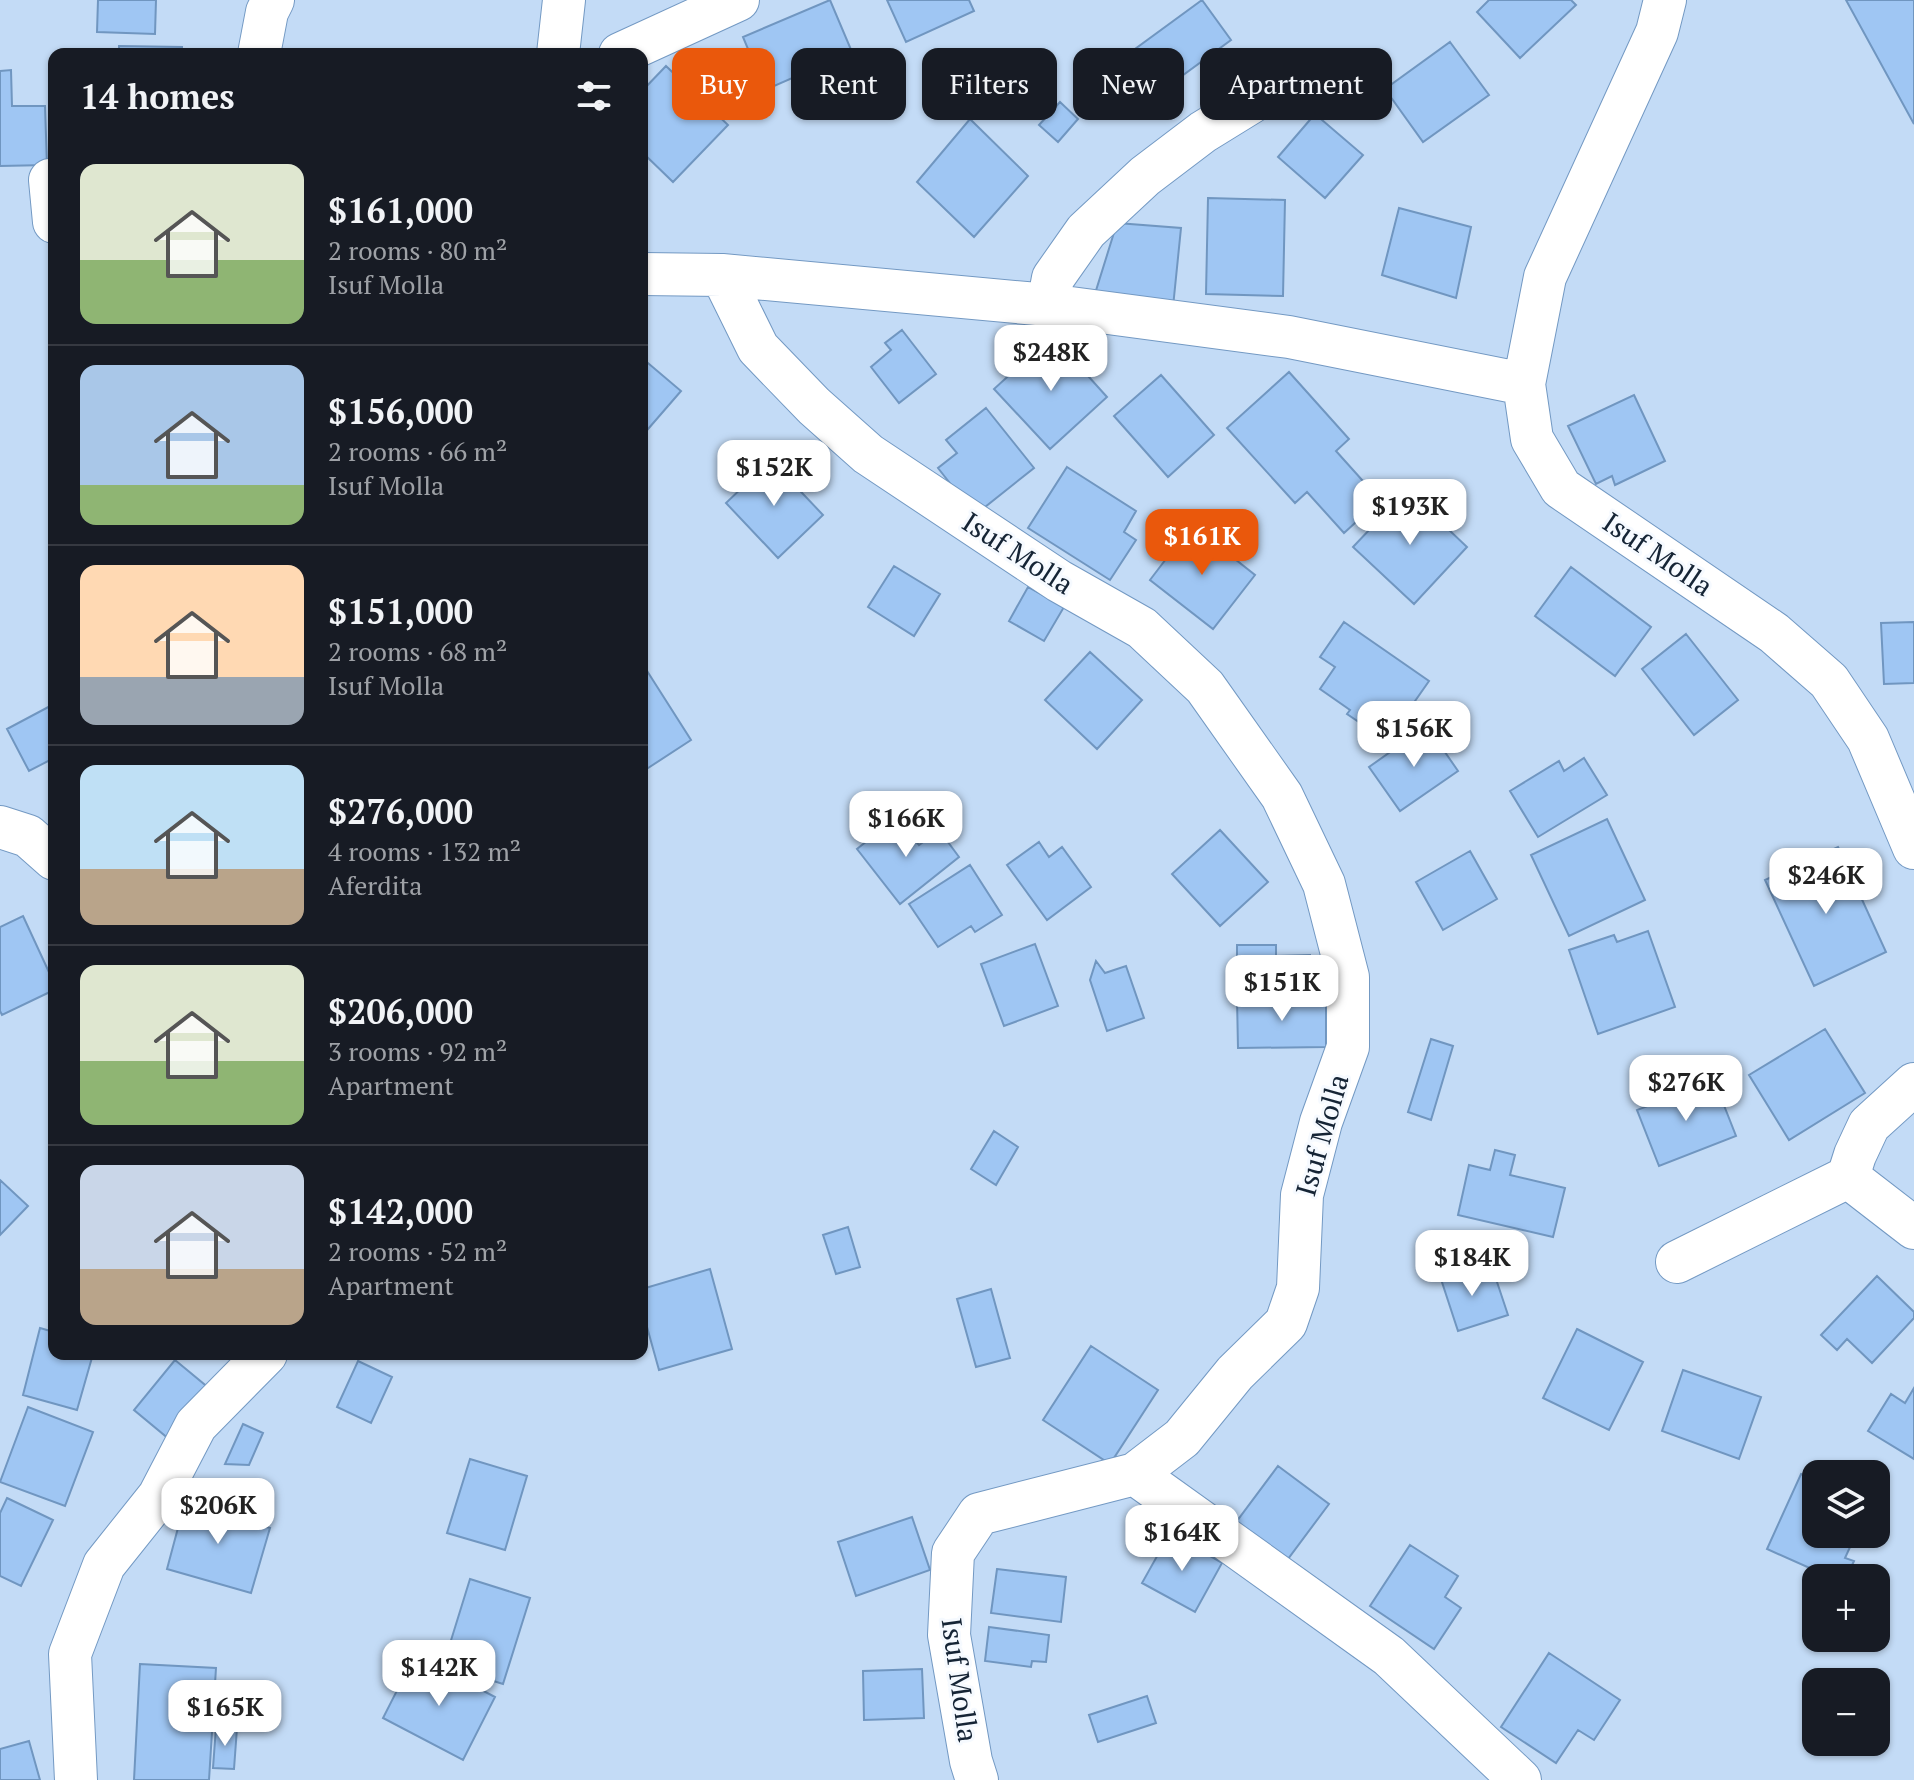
<!DOCTYPE html>
<meta charset="utf-8">
<style>
body{margin:0;font-family:"PT Serif",serif;background:#20242c;color:#f1f3f6;height:100vh;display:flex;flex-direction:column;font-size:30px;white-space:nowrap}
*{box-sizing:border-box;margin:0}
p{font-size:26px;color:#9ea1a6}
.icon{flex:none;width:44px;height:44px;fill:none;stroke:currentColor;stroke-width:2;stroke-linecap:round;stroke-linejoin:round}
.map{position:relative;flex:1;overflow:hidden}
.panel{position:absolute;left:48px;top:48px;width:600px;height:1312px;display:flex;flex-direction:column;background:#171b24;border-radius:16px;box-shadow:0 2px 6px #0004}
.panel>*{flex:none}
.guide{position:absolute;left:672px;top:48px;width:760px;height:72px;display:flex;gap:16px}
.controls{position:absolute;left:1802px;top:1460px;display:grid;gap:16px}
.controls a{display:grid;place-items:center;width:88px;height:88px;border-radius:16px;background:#171b24;box-shadow:0 2px 6px #0004;font-size:40px}
.price{position:absolute;translate:-50% -68px;padding:0 18px;border-radius:16px;background:#fff;color:#222;font-size:26px;line-height:52px;filter:drop-shadow(0 2px 4px #0008)}
.price::after{content:'';position:absolute;left:50%;top:48px;width:24px;height:18px;margin-left:-12px;background:inherit;clip-path:polygon(0 0,100% 0,50% 100%)}
.price.active{background:#ea580c;color:#fff}
ul{padding:0;list-style:none}
li{display:flex;align-items:center;gap:24px;height:200px;padding:0 32px}
li+li{border-top:2px solid #363941}
li span{display:grid;place-items:center;flex:none;width:224px;height:160px;border-radius:16px;color:#555}
li>.icon{margin-inline-start:auto}
span .icon{width:96px;height:96px;fill:#fffc;stroke-width:1}
li b{font-size:34px}
h2{display:flex;justify-content:space-between;align-items:center;height:96px;padding:0 32px;font-size:34px}
.pill{padding:0 28px;border-radius:16px;background:#171b24;box-shadow:0 2px 6px #0004;font-size:28px;line-height:72px}
.pill.active{background:#ea580c;color:#fff}
.map>svg:first-child{display:block}
</style>
<div class="map">
<svg width="1914" height="1780" viewBox="0 0 1914 1780">
<rect width="100%" height="100%" fill="#c3dbf6"/>
<path fill="#9fc6f3" stroke="#7096c0" stroke-width="2" d="M98,0H156L155,34L97,32Z
M830,0L852,52L765,90L743,37Z
M887,0H969L974,11L906,42Z
M1202,0L1231,40L1164,89L1135,49Z
M1489,0H1571L1576,5L1520,58L1477,12Z
M1846,0H1914V124Z
M1450,42L1489,95L1423,142L1385,89Z
M119,46L182,47V54H119Z
M666,66L728,125L673,182L642,152V91Z
M11,70L12,106H45L47,165L0,166V71Z
M1060,102L1078,119L1058,142L1039,125Z
M1315,114L1363,155L1325,198L1278,157Z
M970,119L1028,176L974,237L917,182Z
M1208,198L1285,200L1283,296L1206,294Z
M1399,208L1471,227L1456,298L1382,275Z
M1117,223L1181,228L1173,307L1094,297Z
M902,330L936,374L899,403L871,367L891,350L885,343Z
M1052,336L1107,397L1050,449L994,389Z
M642,358L681,391L642,436Z
M1289,372L1349,439L1336,451L1380,500L1344,533L1307,492L1295,503L1227,428Z
M1161,375L1214,435L1168,477L1114,416Z
M1634,395L1665,461L1615,485L1612,476L1596,484L1568,426Z
M986,408L1034,468L975,515L938,468L957,453L946,440Z
M767,456L823,515L778,558L726,503L746,484L743,480Z
M1067,467L1136,511L1124,532L1136,540L1110,580L1028,528Z
M1407,490L1467,547L1414,604L1353,547Z
M1192,525L1255,575L1213,629L1150,580Z
M894,566L940,594L914,636L868,607Z
M1571,567L1651,627L1615,676L1535,616Z
M1028,587L1064,607L1044,641L1009,621Z
M1344,622L1429,681L1387,741L1347,714L1350,710L1320,689L1335,667L1320,657Z
M1914,622V683L1884,684L1881,623Z
M1686,634L1738,700L1694,735L1642,669Z
M1090,652L1142,700L1097,749L1045,700Z
M642,663L691,740L642,772Z
M54,704V758L29,771L7,729Z
M1427,726L1458,771L1400,811L1369,767Z
M1584,758L1607,795L1538,837L1510,791L1559,761L1564,771Z
M897,817L919,845L939,830L959,857L900,904L857,849Z
M1607,819L1645,900L1569,936L1531,855Z
M1220,830L1268,882L1220,926L1172,874Z
M1039,842L1049,857L1062,847L1091,887L1047,920L1007,865Z
M1838,847L1886,952L1814,986L1765,880Z
M1470,851L1497,899L1443,930L1416,882Z
M970,865L1002,915L975,932L971,926L938,947L909,904Z
M23,916L54,983V990L2,1015L0,1011V927Z
M1648,931L1675,1007L1598,1034L1569,950L1614,935L1617,942Z
M1035,944L1058,1006L1004,1026L981,964Z
M1237,945H1276V956L1310,955L1311,993L1237,994Z
M1096,961L1105,973L1126,966L1144,1018L1107,1031L1090,980Z
M1326,998V1047L1238,1048L1237,999Z
M1825,1029L1865,1093L1789,1140L1749,1075Z
M1431,1039L1453,1046L1431,1120L1408,1112Z
M1714,1080L1736,1136L1659,1166L1637,1110Z
M994,1131L1018,1147L996,1185L971,1169Z
M1495,1150L1515,1155L1510,1175L1565,1188L1553,1237L1458,1215L1469,1165L1490,1170Z
M0,1180L28,1206L0,1235Z
M848,1227L860,1267L836,1274L823,1235Z
M1465,1264L1471,1281L1494,1273L1508,1315L1458,1331L1439,1273Z
M710,1269L732,1349L659,1370L642,1309V1289Z
M1877,1276L1914,1312V1318L1872,1363L1847,1339L1837,1350L1821,1335Z
M991,1289L1010,1358L976,1367L957,1299Z
M40,1328L54,1332V1354H93L77,1410L23,1395Z
M1577,1329L1643,1362L1609,1430L1543,1398Z
M1091,1346L1158,1390L1110,1464L1043,1420Z
M175,1360L216,1394L175,1444L134,1410Z
M358,1361L392,1377L371,1423L337,1407Z
M1683,1370L1761,1397L1739,1459L1662,1431Z
M1914,1388V1459L1868,1431L1891,1394L1905,1403Z
M28,1407L93,1432L65,1506L0,1482Z
M243,1424L263,1433L249,1465L225,1464Z
M470,1459L527,1476L505,1550L447,1533Z
M1278,1466L1329,1504L1282,1567L1231,1529Z
M1801,1474L1816,1481V1534H1856L1845,1558L1854,1561L1846,1578H1832L1767,1549Z
M7,1498L53,1520L21,1586L0,1576V1513Z
M186,1498L236,1511L234,1518L270,1528L251,1593L167,1569Z
M912,1517L930,1570L856,1596L838,1542Z
M1170,1533L1222,1563L1195,1612L1142,1583Z
M1410,1545L1458,1576L1445,1597L1461,1608L1434,1649L1370,1606Z
M997,1569L1066,1577L1061,1622L991,1613Z
M470,1579L530,1598L503,1684L468,1673L472,1658L448,1650Z
M989,1627L1049,1635L1046,1662L1032,1661L1031,1667L985,1661Z
M1549,1653L1620,1700L1594,1740L1578,1730L1556,1763L1501,1727Z
M415,1655L495,1697L463,1760L383,1718Z
M140,1664L216,1668L209,1780H134Z
M922,1669L924,1718L864,1720L863,1671Z
M1147,1696L1156,1723L1098,1742L1089,1715Z
M216,1727L237,1728L234,1769L213,1768Z
M29,1741L40,1780H0V1749Z"/>
<g fill="none" stroke-linecap="round" stroke-linejoin="round">
<defs>
<path id="minor" d="M1665,0L1657,32L1545,277L1524,384L1532,439L1561,488L1774,633L1829,681L1868,739L1914,848
M259,54L267,12L273,0
M558,54L564,0
M620,54L738,0
M50,180L54,222
M642,274L722,275L1048,305L1289,337L1524,384
M722,275L758,348L814,406L868,454L1059,581L1142,628L1205,687L1282,796L1324,884L1348,977V1047L1321,1122L1302,1195L1298,1288L1286,1323L1235,1373L1182,1438L1135,1474L979,1514L953,1553L949,1635L971,1761L977,1780
M1048,305L1053,278L1086,231L1145,176L1203,132L1294,76
M0,827L28,836L54,859
M1848,1177L1914,1228
M1677,1262L1848,1177L1855,1155L1869,1125L1914,1084
M1135,1474L1389,1656L1520,1780
M76,1780L70,1654L104,1565L159,1496L196,1425L266,1354"/>
</defs>
<use href="#minor" stroke="#7399c3" stroke-width="44"/>
<use href="#minor" stroke="#fff" stroke-width="42"/>
</g>
<g text-anchor="middle" stroke-width="6" stroke-linejoin="round" paint-order="stroke">
<g font-size="28" fill="#152435" stroke="#f6faff">
<text transform="translate(1018 553) rotate(33)" y="10">Isuf Molla</text>
<text transform="translate(1658 554) rotate(34)" y="10">Isuf Molla</text>
<text transform="translate(1322 1135) rotate(-74)" y="10">Isuf Molla</text>
<text transform="translate(960 1680) rotate(82)" y="10">Isuf Molla</text>
</g>
</g>
</svg>
<div class="controls">
<a><svg class="icon" aria-label="layers" viewBox="0 0 24 24"><path d="M12 4l9 5-9 5-9-5zM3 14l9 5 9-5"/></svg></a>
<a>+</a>
<a>−</a>
</div>
<b class="price" style="left:1051px;top:393px">$248K</b>
<b class="price" style="left:774px;top:508px">$152K</b>
<b class="price" style="left:1410px;top:547px">$193K</b>
<b class="price active" style="left:1202px;top:577px">$161K</b>
<b class="price" style="left:1414px;top:769px">$156K</b>
<b class="price" style="left:906px;top:859px">$166K</b>
<b class="price" style="left:1826px;top:916px">$246K</b>
<b class="price" style="left:1282px;top:1023px">$151K</b>
<b class="price" style="left:1686px;top:1123px">$276K</b>
<b class="price" style="left:1472px;top:1298px">$184K</b>
<b class="price" style="left:218px;top:1546px">$206K</b>
<b class="price" style="left:1182px;top:1573px">$164K</b>
<b class="price" style="left:439px;top:1708px">$142K</b>
<b class="price" style="left:225px;top:1748px">$165K</b>
<div class="guide">
<a class="pill active">Buy</a>
<a class="pill">Rent</a>
<a class="pill">Filters</a>
<a class="pill">New</a>
<a class="pill">Apartment</a>
</div>
<section class="panel">
<h2>14 homes<svg class="icon" aria-label="filters" viewBox="0 0 24 24"><path d="M4 7h16M4 17h16"/><circle cx="9" cy="7" r="2"/><circle cx="15" cy="17" r="2"/></svg></h2>
<ul>
<li><span style="background:linear-gradient(#dfe7d0 60%,#8fb573 0)"><svg class="icon" aria-label="home" viewBox="0 0 24 24"><path d="M3 11l9-7 9 7M6 9v11h12V9"/></svg></span><div><b>$161,000</b><p>2 rooms · 80 m²</p><p>Isuf Molla</p></div></li>
<li><span style="background:linear-gradient(#a9c7e8 75%,#8fb573 0)"><svg class="icon" aria-label="home" viewBox="0 0 24 24"><path d="M3 11l9-7 9 7M6 9v11h12V9"/></svg></span><div><b>$156,000</b><p>2 rooms · 66 m²</p><p>Isuf Molla</p></div></li>
<li><span style="background:linear-gradient(#ffd9b3 70%,#9aa5b1 0)"><svg class="icon" aria-label="home" viewBox="0 0 24 24"><path d="M3 11l9-7 9 7M6 9v11h12V9"/></svg></span><div><b>$151,000</b><p>2 rooms · 68 m²</p><p>Isuf Molla</p></div></li>
<li><span style="background:linear-gradient(#bfe0f5 65%,#b9a48a 0)"><svg class="icon" aria-label="home" viewBox="0 0 24 24"><path d="M3 11l9-7 9 7M6 9v11h12V9"/></svg></span><div><b>$276,000</b><p>4 rooms · 132 m²</p><p>Aferdita</p></div></li>
<li><span style="background:linear-gradient(#dfe7d0 60%,#8fb573 0)"><svg class="icon" aria-label="home" viewBox="0 0 24 24"><path d="M3 11l9-7 9 7M6 9v11h12V9"/></svg></span><div><b>$206,000</b><p>3 rooms · 92 m²</p><p>Apartment</p></div></li>
<li><span style="background:linear-gradient(#c9d6e8 65%,#b9a48a 0)"><svg class="icon" aria-label="home" viewBox="0 0 24 24"><path d="M3 11l9-7 9 7M6 9v11h12V9"/></svg></span><div><b>$142,000</b><p>2 rooms · 52 m²</p><p>Apartment</p></div></li>
</ul>
</section>
</div>
